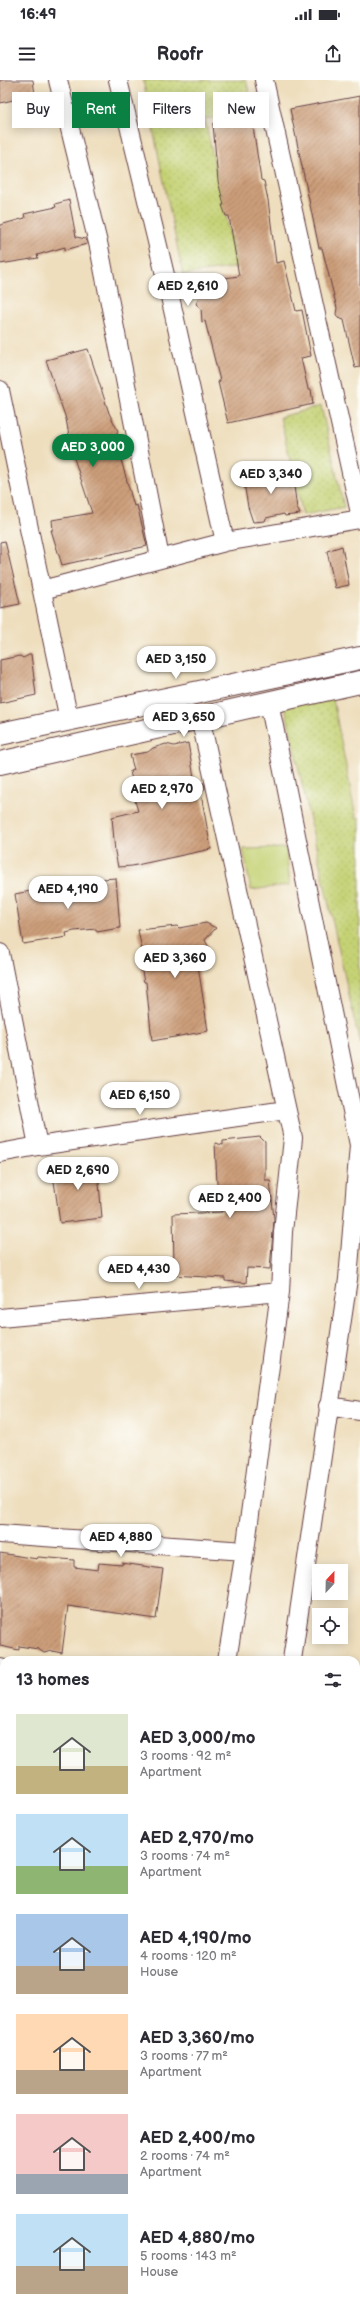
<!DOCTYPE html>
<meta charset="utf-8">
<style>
body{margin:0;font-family:"Balsamiq Sans",sans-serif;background:#f7f7f7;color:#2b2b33;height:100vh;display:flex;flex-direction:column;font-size:15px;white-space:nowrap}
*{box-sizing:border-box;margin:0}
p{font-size:13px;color:#7c7c81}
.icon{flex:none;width:22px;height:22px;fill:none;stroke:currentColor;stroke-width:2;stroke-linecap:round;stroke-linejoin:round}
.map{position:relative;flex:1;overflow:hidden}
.details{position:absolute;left:0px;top:1576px;width:360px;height:656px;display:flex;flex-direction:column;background:#fff;border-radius:12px 12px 0 0;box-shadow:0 2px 10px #0003}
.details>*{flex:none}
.top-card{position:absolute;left:12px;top:12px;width:336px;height:36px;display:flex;gap:8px}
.needle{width:26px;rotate:22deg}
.buttons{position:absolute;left:312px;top:1484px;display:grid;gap:8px}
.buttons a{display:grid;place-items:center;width:36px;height:36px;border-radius:0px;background:#fff;box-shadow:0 2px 10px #0003;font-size:20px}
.price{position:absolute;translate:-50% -34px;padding:0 9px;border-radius:14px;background:#fff;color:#222;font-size:13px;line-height:26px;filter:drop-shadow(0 1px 2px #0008)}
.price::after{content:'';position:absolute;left:50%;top:24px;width:12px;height:9px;margin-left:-6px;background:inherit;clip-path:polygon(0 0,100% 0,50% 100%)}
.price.current{background:#0b8043;color:#fff}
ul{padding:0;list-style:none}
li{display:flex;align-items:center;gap:12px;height:100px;padding:0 16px}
li span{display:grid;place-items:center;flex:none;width:112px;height:80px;border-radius:0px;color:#555}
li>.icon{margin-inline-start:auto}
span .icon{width:48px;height:48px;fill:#fffc;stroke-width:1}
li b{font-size:17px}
h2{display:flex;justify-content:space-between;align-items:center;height:48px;padding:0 16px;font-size:17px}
.pill{padding:0 14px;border-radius:0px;background:#fff;box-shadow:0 2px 10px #0003;font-size:14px;line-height:36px}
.pill.current{background:#0b8043;color:#fff}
.status{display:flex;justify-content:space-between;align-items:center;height:28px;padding:0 20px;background:#fff;direction:ltr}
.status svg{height:11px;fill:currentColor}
header{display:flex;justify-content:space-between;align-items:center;height:52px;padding:0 16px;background:#fff;font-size:18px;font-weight:800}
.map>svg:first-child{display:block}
</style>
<div class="status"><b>16:49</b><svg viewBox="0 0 49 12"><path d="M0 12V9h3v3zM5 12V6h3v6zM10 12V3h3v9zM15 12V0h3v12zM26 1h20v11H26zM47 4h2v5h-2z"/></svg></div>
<header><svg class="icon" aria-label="menu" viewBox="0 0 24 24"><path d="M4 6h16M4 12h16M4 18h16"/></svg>Roofr<svg class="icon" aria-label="share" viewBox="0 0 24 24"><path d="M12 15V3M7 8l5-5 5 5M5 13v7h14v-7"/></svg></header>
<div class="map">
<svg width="360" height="2232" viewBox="0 0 360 2232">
<defs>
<pattern id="grass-dots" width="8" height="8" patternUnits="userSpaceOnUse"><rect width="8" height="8" fill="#c5d274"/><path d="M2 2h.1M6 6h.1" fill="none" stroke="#abb465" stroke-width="1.8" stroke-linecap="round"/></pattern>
<pattern id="building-hatch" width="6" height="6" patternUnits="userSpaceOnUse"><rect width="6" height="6" fill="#cc9e7a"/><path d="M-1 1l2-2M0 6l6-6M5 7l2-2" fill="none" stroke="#a88064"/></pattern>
</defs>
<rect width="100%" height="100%" fill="#fdfcf7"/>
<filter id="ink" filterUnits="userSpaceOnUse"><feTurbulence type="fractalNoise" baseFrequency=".025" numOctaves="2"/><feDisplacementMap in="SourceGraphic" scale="8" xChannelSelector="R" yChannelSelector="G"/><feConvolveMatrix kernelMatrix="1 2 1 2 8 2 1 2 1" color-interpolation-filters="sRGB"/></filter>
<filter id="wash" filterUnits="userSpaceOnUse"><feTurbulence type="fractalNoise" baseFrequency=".012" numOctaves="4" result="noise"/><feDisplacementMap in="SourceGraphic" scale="16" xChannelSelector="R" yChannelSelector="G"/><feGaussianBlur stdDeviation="0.9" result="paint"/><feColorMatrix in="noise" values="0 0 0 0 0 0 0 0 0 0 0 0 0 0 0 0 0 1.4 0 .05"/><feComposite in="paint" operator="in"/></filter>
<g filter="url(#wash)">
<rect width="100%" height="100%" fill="#eedebd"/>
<path fill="url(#grass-dots)" stroke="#887850" d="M143,0H246L255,33L205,39L237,187L183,195Z
M321,326L344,427L303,435L280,337Z
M332,614L356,738H360V965L285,627Z"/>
<path fill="#c5d274" stroke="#887850" d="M286,768L290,805L251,810L243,769Z"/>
<g id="blocks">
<path fill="url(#building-hatch)" d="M0,0H33L35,15L0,23Z
M360,16V287L355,288L344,240L338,238L336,234L337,228L322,168H319L290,29Z
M232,40L233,43L252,40L261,100L264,101L268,120L276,183L284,181L296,231L302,230L311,276L301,278L308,309H311L313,324L228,343L218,302L220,301L205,241L202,242L201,228L196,224L198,220L195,202L239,196L229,136H226L222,125H224L218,101L213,44Z
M69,120L76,157L86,159L87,164L65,170V167L37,175L38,178L0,184V145L25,138L24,134L56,127L55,124Z
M88,269L109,333L118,351L116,357L121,369H118L134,426L137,425L147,466L62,485L51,450H53L52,440L92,433L72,372L66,339L46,280Z
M291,385L297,428L300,434L285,436L284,434L266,438L265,441L253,442L248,427L243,397L258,393L260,398L278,391V387Z
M5,461L20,524L0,528V462Z
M342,466L349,505L335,508L327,471Z
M31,574L36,615L0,623V580L20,576L23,578Z
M188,663L195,703H204L205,708L201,714L211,769L132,786L118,787L115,772L112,737L138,731L132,711L134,710L130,691L134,690L130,675L148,672L153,668L166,664L174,666Z
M116,798L120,848L97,852L96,849L74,851L66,853L67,857L23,864L15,814L88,800Z
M206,843L216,848L205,860L209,868L208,877L197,879L208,951L152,961L146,902H144L140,881L144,880L138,850L177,846L179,848Z
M260,1057L265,1062V1100H270L274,1139L270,1189L247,1188L246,1203L225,1201V1198L171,1195L174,1186L173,1134L222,1132L217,1103L215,1063L223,1065V1061Z
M97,1081L102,1138L60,1143L52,1087H62V1084L72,1082Z
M0,1473L37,1479L38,1477L74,1480V1487L98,1490L99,1483L122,1485V1483L163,1489L156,1539L68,1526L62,1573L52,1571L44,1573L38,1569L19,1566V1570L0,1566Z"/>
</g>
</g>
<g filter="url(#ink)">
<use href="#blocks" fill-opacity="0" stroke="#633c41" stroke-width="1"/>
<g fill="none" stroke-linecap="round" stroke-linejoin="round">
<defs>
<path id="minor" d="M58,0L99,167L160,478
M118,0L166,199L225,462
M264,0L360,433
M0,310L69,640
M42,510L225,462L360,439
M269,622L359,1065L348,1199L292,1580
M200,637L293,1058L283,1152L280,1212L245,1471L227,1580
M0,873L38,1066
M0,1073L38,1066L286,1030
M0,1238L280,1212
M328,1326L360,1331
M0,1454L245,1471
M0,1588L4,1589
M0,1712L4,1713
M0,1888L4,1890
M0,2081L4,2083
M356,2097L360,2066
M356,2149L360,2147
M0,2229L4,2225
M117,2232L121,2228
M135,2232L146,2228"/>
<path id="tertiary" d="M0,654L360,578
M0,683L360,602"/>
</defs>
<use href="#minor" stroke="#633c41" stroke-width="20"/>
<use href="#tertiary" stroke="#633c41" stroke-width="24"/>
<use href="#minor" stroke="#fff" stroke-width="18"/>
<use href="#tertiary" stroke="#fff" stroke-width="22"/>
</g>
</g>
</svg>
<div class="buttons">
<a><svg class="needle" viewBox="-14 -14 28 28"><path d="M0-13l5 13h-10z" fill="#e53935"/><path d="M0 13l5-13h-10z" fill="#7c7c81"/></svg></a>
<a><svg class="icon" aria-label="locate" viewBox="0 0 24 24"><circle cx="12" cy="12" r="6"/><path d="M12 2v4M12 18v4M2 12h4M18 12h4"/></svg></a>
</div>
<b class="price" style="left:188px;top:227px">AED 2,610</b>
<b class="price current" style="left:93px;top:388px">AED 3,000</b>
<b class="price" style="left:271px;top:415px">AED 3,340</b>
<b class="price" style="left:176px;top:600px">AED 3,150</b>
<b class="price" style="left:184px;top:658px">AED 3,650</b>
<b class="price" style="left:162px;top:730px">AED 2,970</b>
<b class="price" style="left:68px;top:830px">AED 4,190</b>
<b class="price" style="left:175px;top:899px">AED 3,360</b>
<b class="price" style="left:140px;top:1036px">AED 6,150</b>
<b class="price" style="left:78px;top:1111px">AED 2,690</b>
<b class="price" style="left:230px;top:1139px">AED 2,400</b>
<b class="price" style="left:139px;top:1210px">AED 4,430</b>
<b class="price" style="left:121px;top:1478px">AED 4,880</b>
<div class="top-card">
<a class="pill">Buy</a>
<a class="pill current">Rent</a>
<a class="pill">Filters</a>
<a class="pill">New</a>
</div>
<section class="details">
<h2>13 homes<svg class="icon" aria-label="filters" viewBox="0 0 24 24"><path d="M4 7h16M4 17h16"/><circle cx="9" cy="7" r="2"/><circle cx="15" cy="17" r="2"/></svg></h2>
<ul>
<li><span style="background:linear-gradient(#dfe7d0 65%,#c2b280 0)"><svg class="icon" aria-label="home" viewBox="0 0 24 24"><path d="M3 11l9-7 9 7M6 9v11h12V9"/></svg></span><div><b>AED 3,000/mo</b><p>3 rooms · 92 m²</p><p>Apartment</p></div></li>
<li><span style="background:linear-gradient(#bfe0f5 65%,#8fb573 0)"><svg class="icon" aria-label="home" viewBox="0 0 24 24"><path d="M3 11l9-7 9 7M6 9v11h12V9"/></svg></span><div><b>AED 2,970/mo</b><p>3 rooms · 74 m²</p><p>Apartment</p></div></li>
<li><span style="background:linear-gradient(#a9c7e8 65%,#b9a48a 0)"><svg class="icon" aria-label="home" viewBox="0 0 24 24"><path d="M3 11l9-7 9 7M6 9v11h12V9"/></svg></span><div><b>AED 4,190/mo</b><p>4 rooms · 120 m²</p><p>House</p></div></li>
<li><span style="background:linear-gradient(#ffd9b3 70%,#b9a48a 0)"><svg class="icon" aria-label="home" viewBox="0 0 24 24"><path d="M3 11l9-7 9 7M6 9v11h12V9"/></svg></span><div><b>AED 3,360/mo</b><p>3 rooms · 77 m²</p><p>Apartment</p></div></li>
<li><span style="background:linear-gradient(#f6c9c9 75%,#9aa5b1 0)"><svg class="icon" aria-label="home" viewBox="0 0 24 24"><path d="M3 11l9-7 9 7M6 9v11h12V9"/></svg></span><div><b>AED 2,400/mo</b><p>2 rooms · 74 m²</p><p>Apartment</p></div></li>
<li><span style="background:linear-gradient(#bfe0f5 65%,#b9a48a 0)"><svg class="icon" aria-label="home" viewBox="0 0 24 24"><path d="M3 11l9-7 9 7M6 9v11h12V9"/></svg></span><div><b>AED 4,880/mo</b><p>5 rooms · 143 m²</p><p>House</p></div></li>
</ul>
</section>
</div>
